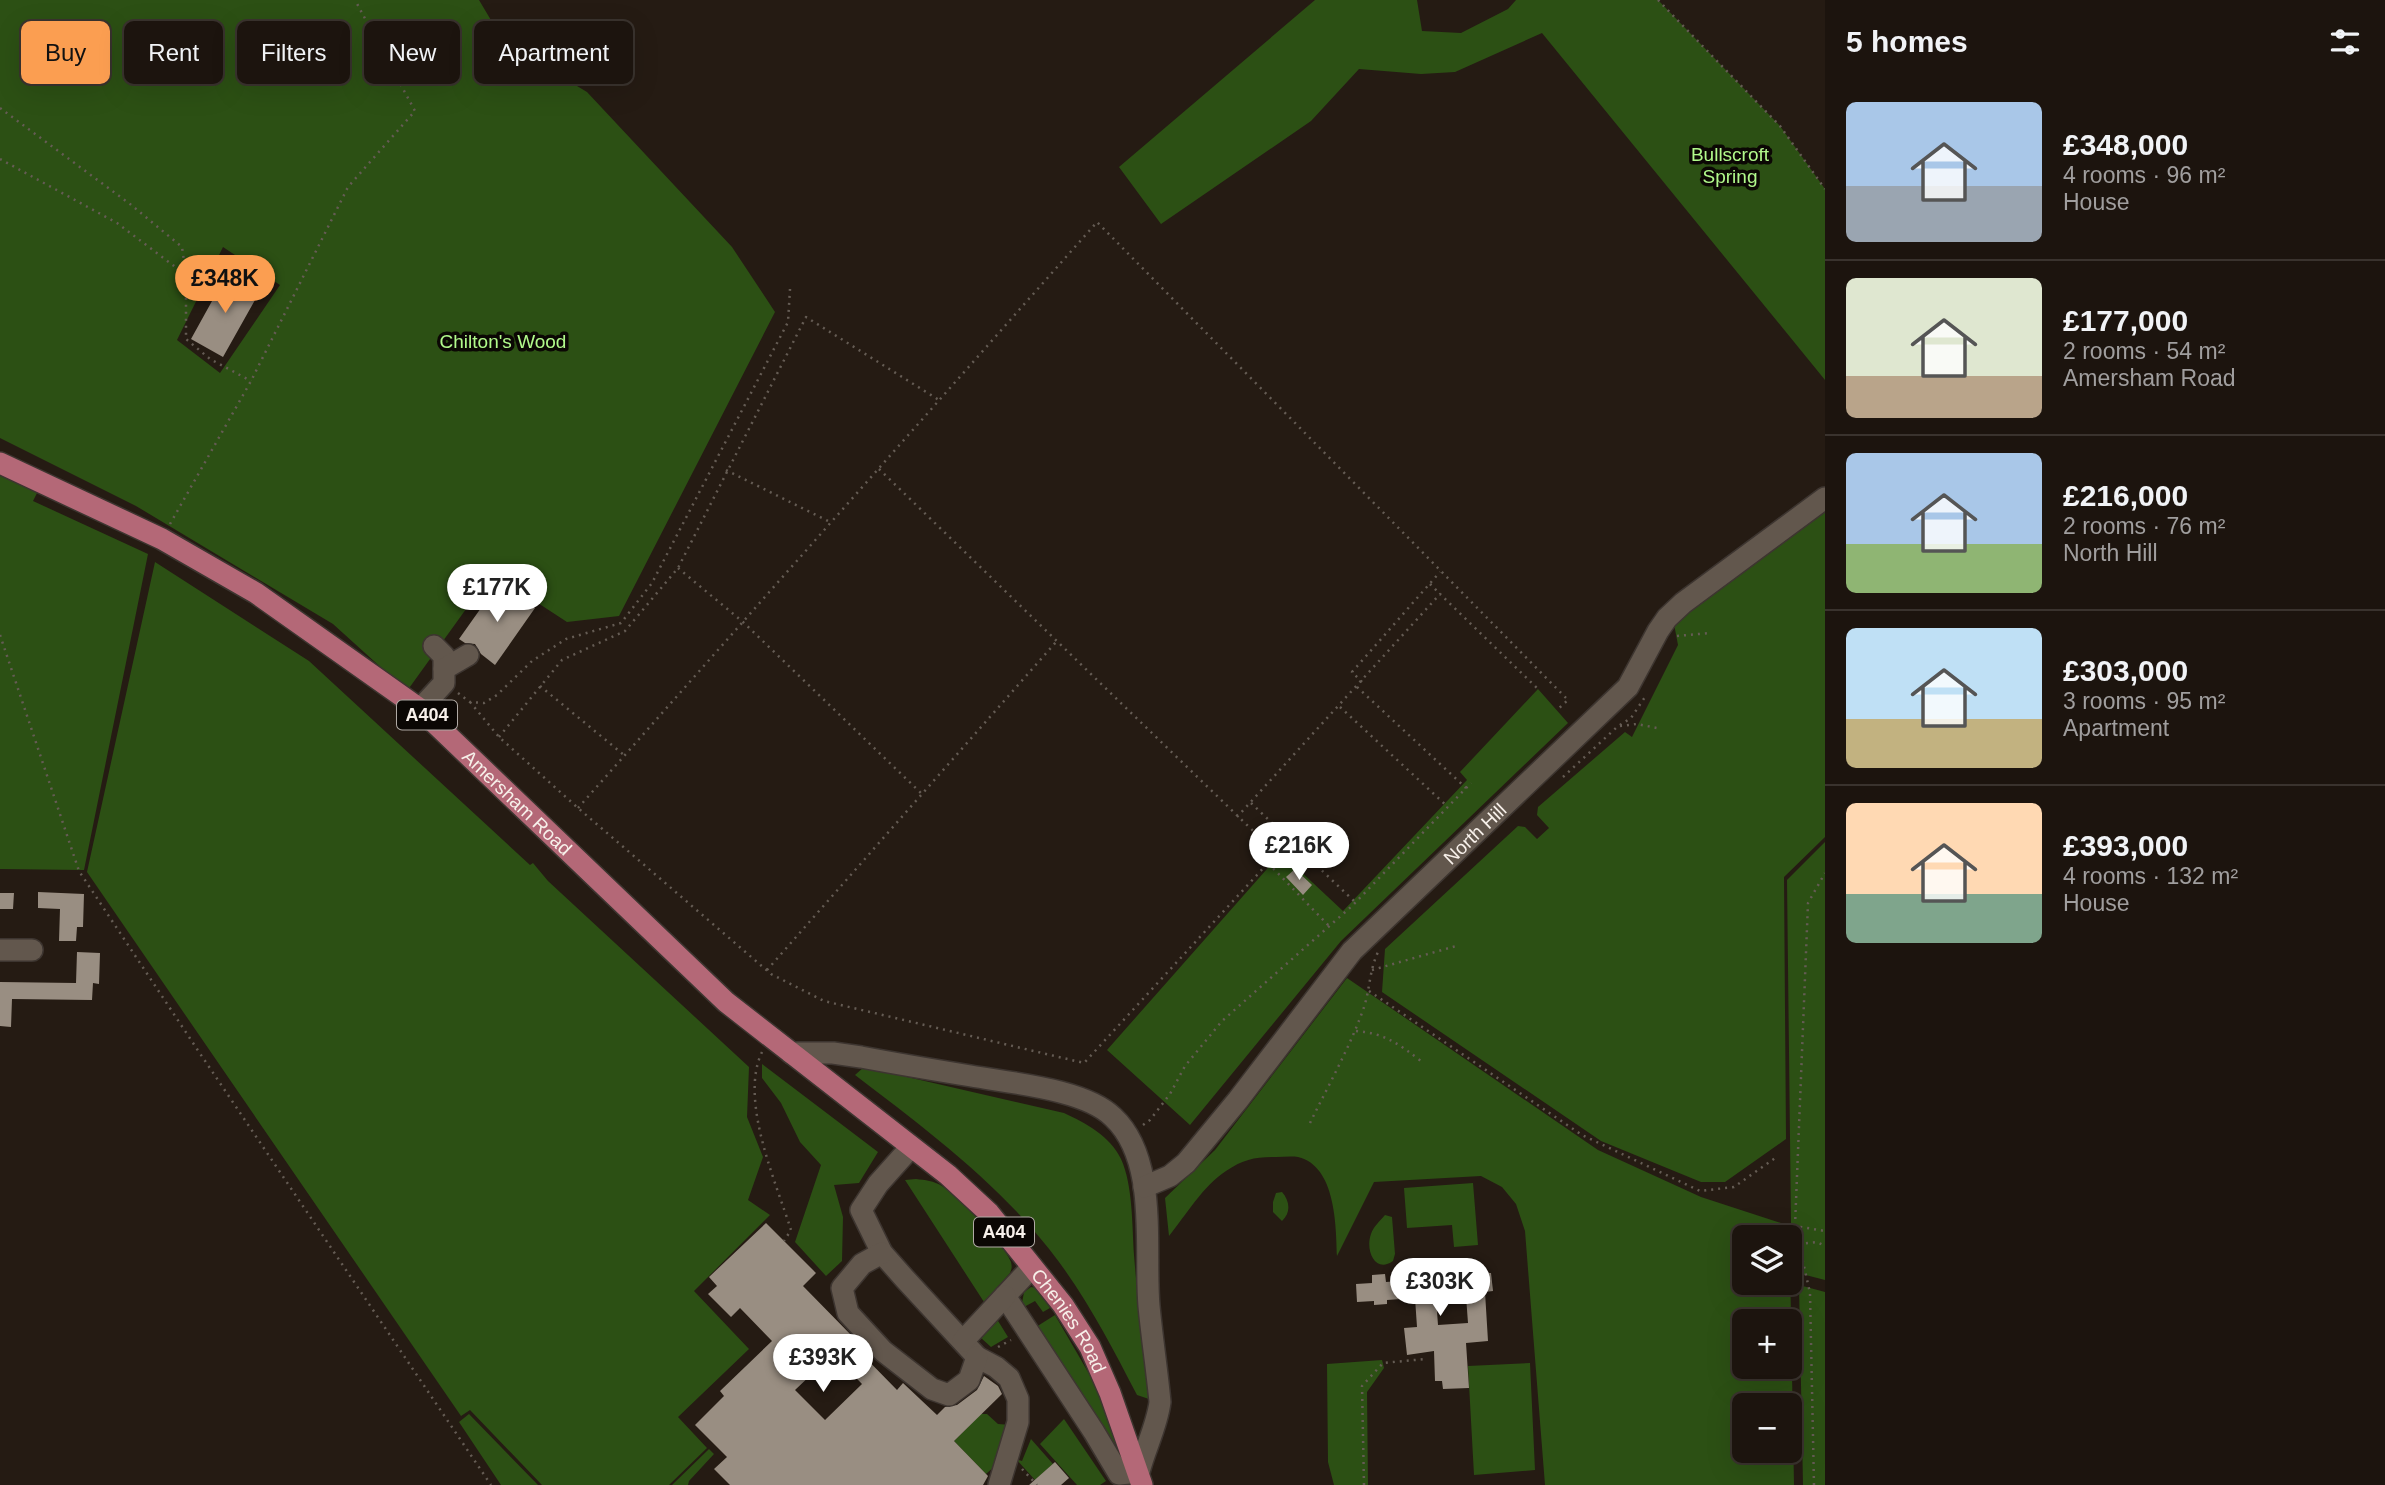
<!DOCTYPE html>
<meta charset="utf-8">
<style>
body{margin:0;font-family:Helvetica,sans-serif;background:#251d17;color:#f1f3f6;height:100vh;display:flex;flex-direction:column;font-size:26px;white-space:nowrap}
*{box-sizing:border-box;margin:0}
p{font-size:23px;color:#a09e9e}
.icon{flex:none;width:38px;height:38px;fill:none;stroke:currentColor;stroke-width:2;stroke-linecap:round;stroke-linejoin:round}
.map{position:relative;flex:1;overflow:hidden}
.details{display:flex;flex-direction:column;background:#1c140e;width:560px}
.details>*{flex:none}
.hud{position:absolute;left:21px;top:21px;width:665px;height:63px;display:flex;gap:14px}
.fabs{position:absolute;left:1732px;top:1225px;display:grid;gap:14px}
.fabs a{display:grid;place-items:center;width:70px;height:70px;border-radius:10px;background:#1c140e;box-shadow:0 7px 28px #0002,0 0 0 2px #3a332e;font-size:35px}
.price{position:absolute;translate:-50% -60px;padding:0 16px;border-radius:24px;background:#fff;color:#222;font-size:23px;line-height:46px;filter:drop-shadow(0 2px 4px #0008)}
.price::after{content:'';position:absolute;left:50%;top:42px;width:21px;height:16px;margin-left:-10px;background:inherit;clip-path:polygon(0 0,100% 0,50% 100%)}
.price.active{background:#fb9e51;color:#111}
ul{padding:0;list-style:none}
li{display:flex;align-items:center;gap:21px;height:175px;padding:0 21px}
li+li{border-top:2px solid #3a332e}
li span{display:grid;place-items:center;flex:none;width:196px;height:140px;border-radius:10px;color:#555}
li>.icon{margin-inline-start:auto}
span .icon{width:84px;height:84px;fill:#fffc;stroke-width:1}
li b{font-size:30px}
h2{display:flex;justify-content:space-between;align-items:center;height:84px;padding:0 21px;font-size:30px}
.pill{padding:0 24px;border-radius:10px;background:#1c140e;box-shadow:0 7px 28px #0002,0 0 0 2px #3a332e;font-size:24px;line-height:63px}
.pill.active{background:#fb9e51;color:#111}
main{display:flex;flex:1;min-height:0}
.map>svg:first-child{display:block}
</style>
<main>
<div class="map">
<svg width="1825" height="1485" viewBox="0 0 1825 1485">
<rect width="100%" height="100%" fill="#251b13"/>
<path fill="#2c5014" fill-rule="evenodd" d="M0,0H479L504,42L587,92L732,247L775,312L619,616L567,622L492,573L407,691L333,624L136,506L0,438ZM223,247L280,285L220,373L177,340Z
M1315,0H1417L1422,31L1461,33L1508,9L1516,0H1658L1780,126L1825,189V380L1542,33L1455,72L1421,74L1359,69L1311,121L1161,224L1119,167Z
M0,473L38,491L33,501L148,554L84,870L0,869Z
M1825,511V837L1784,877L1786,1139L1725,1182H1701L1601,1141L1382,992L1385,949L1518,826L1525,827L1537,839L1549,828L1537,815L1538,807L1625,732L1632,737L1678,645L1674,624L1714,591Z
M155,562L309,661L530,865L533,863L548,881L749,1067L747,1117L763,1157L748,1200L770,1215L694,1291L749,1349L678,1417L707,1448L669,1485H542L470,1410L461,1416L87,872Z
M1538,689L1568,723L1341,941L1190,1125L1107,1050L1281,853L1343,911L1467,780L1460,772Z
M1825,842V1280L1794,1272L1791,1224L1787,880Z
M1347,978L1598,1150L1701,1197L1790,1226V1237H1745V1283H1790V1262L1794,1485H1545L1525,1231L1516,1204L1502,1187L1481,1176L1374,1182L1337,1256C1336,1226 1336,1166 1298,1157C1291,1156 1283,1157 1276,1157C1255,1157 1244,1159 1226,1171C1203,1186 1186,1215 1169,1236L1165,1198L1215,1150ZM1790,1321V1367H1745V1321ZM1790,1405V1451H1745V1405Z
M762,1064L878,1152L859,1183L834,1185L843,1217L842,1261L826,1276L795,1242L821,1165L800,1142L781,1103L762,1078Z
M864,1067L1064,1113C1086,1123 1110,1136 1121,1159C1133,1185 1132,1226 1134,1255C1138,1303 1143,1351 1149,1399L1137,1395C1113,1349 1090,1304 1059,1262C1005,1188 927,1130 855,1075Z
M916,1179C925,1180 934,1181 942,1186C956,1194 1007,1248 1011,1262C1012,1267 1012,1268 1010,1273L984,1302L905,1180Z
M1473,1183L1478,1245L1454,1247L1452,1225L1407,1228L1404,1188Z
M1282,1192C1290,1201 1291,1213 1282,1221L1273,1212V1202L1276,1193Z
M1385,1215L1392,1217L1395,1254L1393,1261C1375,1274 1365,1250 1371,1234C1373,1227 1380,1221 1385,1215Z
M1799,1285L1825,1292V1485H1803Z
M1031,1287L1036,1288L1050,1308L1043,1312L1035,1301L1024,1307L1022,1303L1024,1292Z
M1055,1315L1095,1384L1117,1437L1115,1446L1112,1445L1036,1327Z
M995,1316L1008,1337L991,1347L980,1337Z
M1382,1360L1384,1368L1367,1392L1368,1485H1334L1328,1462L1327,1364Z
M1530,1363L1535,1470L1474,1475L1468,1366Z
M469,1414L538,1485H501L459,1422Z
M981,1414H987L998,1424L1011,1425L995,1466L986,1474L954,1441Z
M1064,1419L1106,1481L1100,1485H1077L1040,1444Z
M1031,1439L1053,1464L1035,1480L1016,1459L1022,1461Z
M709,1449L714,1454L689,1481L688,1485H672Z"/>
<path fill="#998e82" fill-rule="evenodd" d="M227,274L260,291L223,357L191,339Z
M501,585L535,608L495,665L481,654L475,644L465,643L459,639L493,591L496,593Z
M1295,869L1312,885L1303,895L1286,877Z
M38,892L84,894L83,927H77L76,941H59L60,909L38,908Z
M0,893H14L13,909H0Z
M77,952L100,953L99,984L93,983L92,1000L12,999L11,1027L0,1026V982L76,983Z
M766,1223L816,1273L803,1286L853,1337L849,1341L897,1390L903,1383L937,1415L945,1407L957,1405L977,1390L984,1376L998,1386L1002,1394L954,1441L988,1476L983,1485H730L714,1469L727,1457L695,1425L724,1396L720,1391L772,1341L740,1308L731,1317L708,1294L717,1286L709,1277ZM833,1354L862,1384L825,1420L795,1390Z
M1483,1270V1273H1491L1493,1291L1485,1292L1488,1341L1466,1343L1469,1388L1443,1389L1442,1381H1435L1434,1351L1407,1355L1404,1328L1417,1327L1415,1298L1387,1300V1304L1374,1305V1301L1357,1302L1356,1284L1372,1283V1275L1385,1274L1386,1282L1464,1276V1272ZM1466,1296L1468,1323L1438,1325L1436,1298Z
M1055,1462L1069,1478L1061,1485H1029Z"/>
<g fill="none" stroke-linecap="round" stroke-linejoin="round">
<defs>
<g id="minor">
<path d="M434,646L444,656V669"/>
<path d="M420,709L444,683V669L468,655"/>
<path d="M0,950H32"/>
<path d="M791,1053H833L861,1057C898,1064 934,1070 971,1076C1010,1083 1085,1089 1113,1117C1159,1160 1144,1249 1149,1306C1152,1338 1157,1370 1160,1402C1157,1426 1145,1448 1139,1472L1119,1474L1094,1432L1005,1296L1032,1267"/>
<path d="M911,1147L878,1184L861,1210L882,1253L905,1279L977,1357L996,1367L1009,1378L1018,1399V1422L999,1485"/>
<path id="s1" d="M1144,1187L1170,1176L1186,1163L1238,1100L1352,951L1628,687L1658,631L1667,618L1683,603L1825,498"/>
<path d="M882,1253L862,1264L842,1288L848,1313L883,1351L932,1389L949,1395L969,1380L977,1357"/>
<path d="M963,1341L1005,1296"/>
</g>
<g id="major">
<path id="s2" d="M0,463L162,539L256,593L420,709L726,1002L948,1175L989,1213L1063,1305L1090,1347L1110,1393L1142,1485"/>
</g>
</defs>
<use href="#minor" stroke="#3d3530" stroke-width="24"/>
<use href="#major" stroke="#3d3530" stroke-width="24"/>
<path stroke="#655c54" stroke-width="2.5" stroke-dasharray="2 5" stroke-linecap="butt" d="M1658,0L1780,126L1825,189
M0,108L130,204L182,247L186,275V339L210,359L251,381
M0,159L117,223L186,275
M879,469L1277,854L1268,863L1329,926
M726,470L830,522
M170,524L251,381L348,187L415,111L355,0
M678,568L743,622L922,794
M1430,584L1440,594
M0,635L79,871L197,1049L491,1485
M1677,636L1710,633
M1362,682L1352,672L1440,572
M540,686L624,755
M1357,687L1466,788
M458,693L470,702L484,703L497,695L532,661L566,639L621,623L652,583L788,322L790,289
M470,702L499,737L578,808L771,974L824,1001L1084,1063L1268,863
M1340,707L1448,807
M1620,726L1637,724L1657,728
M499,737L562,660L625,631L678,568L806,317L939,400
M1563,777L1617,727L1631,718L1647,694
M1251,803L1355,902
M578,808L1097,222L1568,700L1557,710
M1237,817L1440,594L1538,689
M767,970L1056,642
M1372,970L1456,946
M1369,991L1582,1135L1700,1191L1734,1187L1778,1156
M1356,1031C1384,1033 1399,1044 1421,1061
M762,1052C739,1100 776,1182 791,1230L784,1241
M1310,1123C1328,1086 1349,1049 1363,1010C1370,991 1369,971 1378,952
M1143,1125L1150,1120L1170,1094L1185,1066L1222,1021L1352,906L1471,783
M1795,1226L1808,903L1825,873
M1799,1244L1817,1242L1825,1246
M998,1347L1011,1340
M1022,1469L1037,1485
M1364,1485L1362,1386L1383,1363L1425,1359
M1814,1485L1810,1293L1795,1226L1825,1231"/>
<use href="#minor" stroke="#62574d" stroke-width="21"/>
<use href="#major" stroke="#b46877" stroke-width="21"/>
</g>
<g text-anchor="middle" stroke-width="7" stroke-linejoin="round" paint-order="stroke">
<g fill="#0b0704" stroke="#b0aaa5" stroke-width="2">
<rect x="397" y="700.5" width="60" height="29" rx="5"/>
<rect x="974" y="1217.5" width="60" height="29" rx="5"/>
</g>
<g font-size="18" font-weight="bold" fill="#f7f0ea">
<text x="427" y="721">A404</text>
<text x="1004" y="1238">A404</text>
</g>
<g font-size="19" fill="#b1f98b" stroke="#0b0704">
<text x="1730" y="161">Bullscroft<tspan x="1730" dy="22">Spring</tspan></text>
<text x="503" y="348">Chilton's Wood</text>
</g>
<g font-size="19" fill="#f7f0ea" stroke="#0b0704">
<text dy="7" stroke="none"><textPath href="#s2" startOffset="623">Amersham Road</textPath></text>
<text dy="7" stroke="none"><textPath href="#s1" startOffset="488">North Hill</textPath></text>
<text dy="7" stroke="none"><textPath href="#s2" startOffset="1384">Chenies Road</textPath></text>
</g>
</g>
</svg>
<div class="fabs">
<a><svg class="icon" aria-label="layers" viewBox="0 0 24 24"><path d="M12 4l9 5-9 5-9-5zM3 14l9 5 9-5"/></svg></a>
<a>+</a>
<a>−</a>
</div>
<b class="price active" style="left:225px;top:315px">£348K</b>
<b class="price" style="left:497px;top:624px">£177K</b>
<b class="price" style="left:1299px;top:882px">£216K</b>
<b class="price" style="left:1440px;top:1318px">£303K</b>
<b class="price" style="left:823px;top:1394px">£393K</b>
<div class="hud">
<a class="pill active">Buy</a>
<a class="pill">Rent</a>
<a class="pill">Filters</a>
<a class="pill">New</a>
<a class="pill">Apartment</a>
</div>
</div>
<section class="details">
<h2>5 homes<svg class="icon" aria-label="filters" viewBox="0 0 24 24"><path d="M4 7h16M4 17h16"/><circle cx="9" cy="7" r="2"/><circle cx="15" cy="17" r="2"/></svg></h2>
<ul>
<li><span style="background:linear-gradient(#a9c7e8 60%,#9aa5b1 0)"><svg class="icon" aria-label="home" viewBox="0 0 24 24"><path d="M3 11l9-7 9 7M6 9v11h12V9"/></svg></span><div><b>£348,000</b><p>4 rooms · 96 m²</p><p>House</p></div></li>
<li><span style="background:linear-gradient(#dfe7d0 70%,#b9a48a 0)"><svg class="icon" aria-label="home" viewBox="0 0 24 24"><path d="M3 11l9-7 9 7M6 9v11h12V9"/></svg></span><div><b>£177,000</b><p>2 rooms · 54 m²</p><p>Amersham Road</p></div></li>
<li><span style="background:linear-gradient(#a9c7e8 65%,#8fb573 0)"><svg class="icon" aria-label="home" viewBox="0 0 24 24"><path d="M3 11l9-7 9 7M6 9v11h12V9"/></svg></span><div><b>£216,000</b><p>2 rooms · 76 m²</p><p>North Hill</p></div></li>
<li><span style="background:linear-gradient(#bfe0f5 65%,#c2b280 0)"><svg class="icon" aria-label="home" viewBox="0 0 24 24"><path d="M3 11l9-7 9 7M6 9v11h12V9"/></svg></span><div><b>£303,000</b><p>3 rooms · 95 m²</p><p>Apartment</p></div></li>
<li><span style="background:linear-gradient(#ffd9b3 65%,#7fa58c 0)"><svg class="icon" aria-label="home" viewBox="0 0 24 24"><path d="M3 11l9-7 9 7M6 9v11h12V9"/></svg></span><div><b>£393,000</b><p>4 rooms · 132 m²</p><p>House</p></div></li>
</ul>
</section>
</main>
